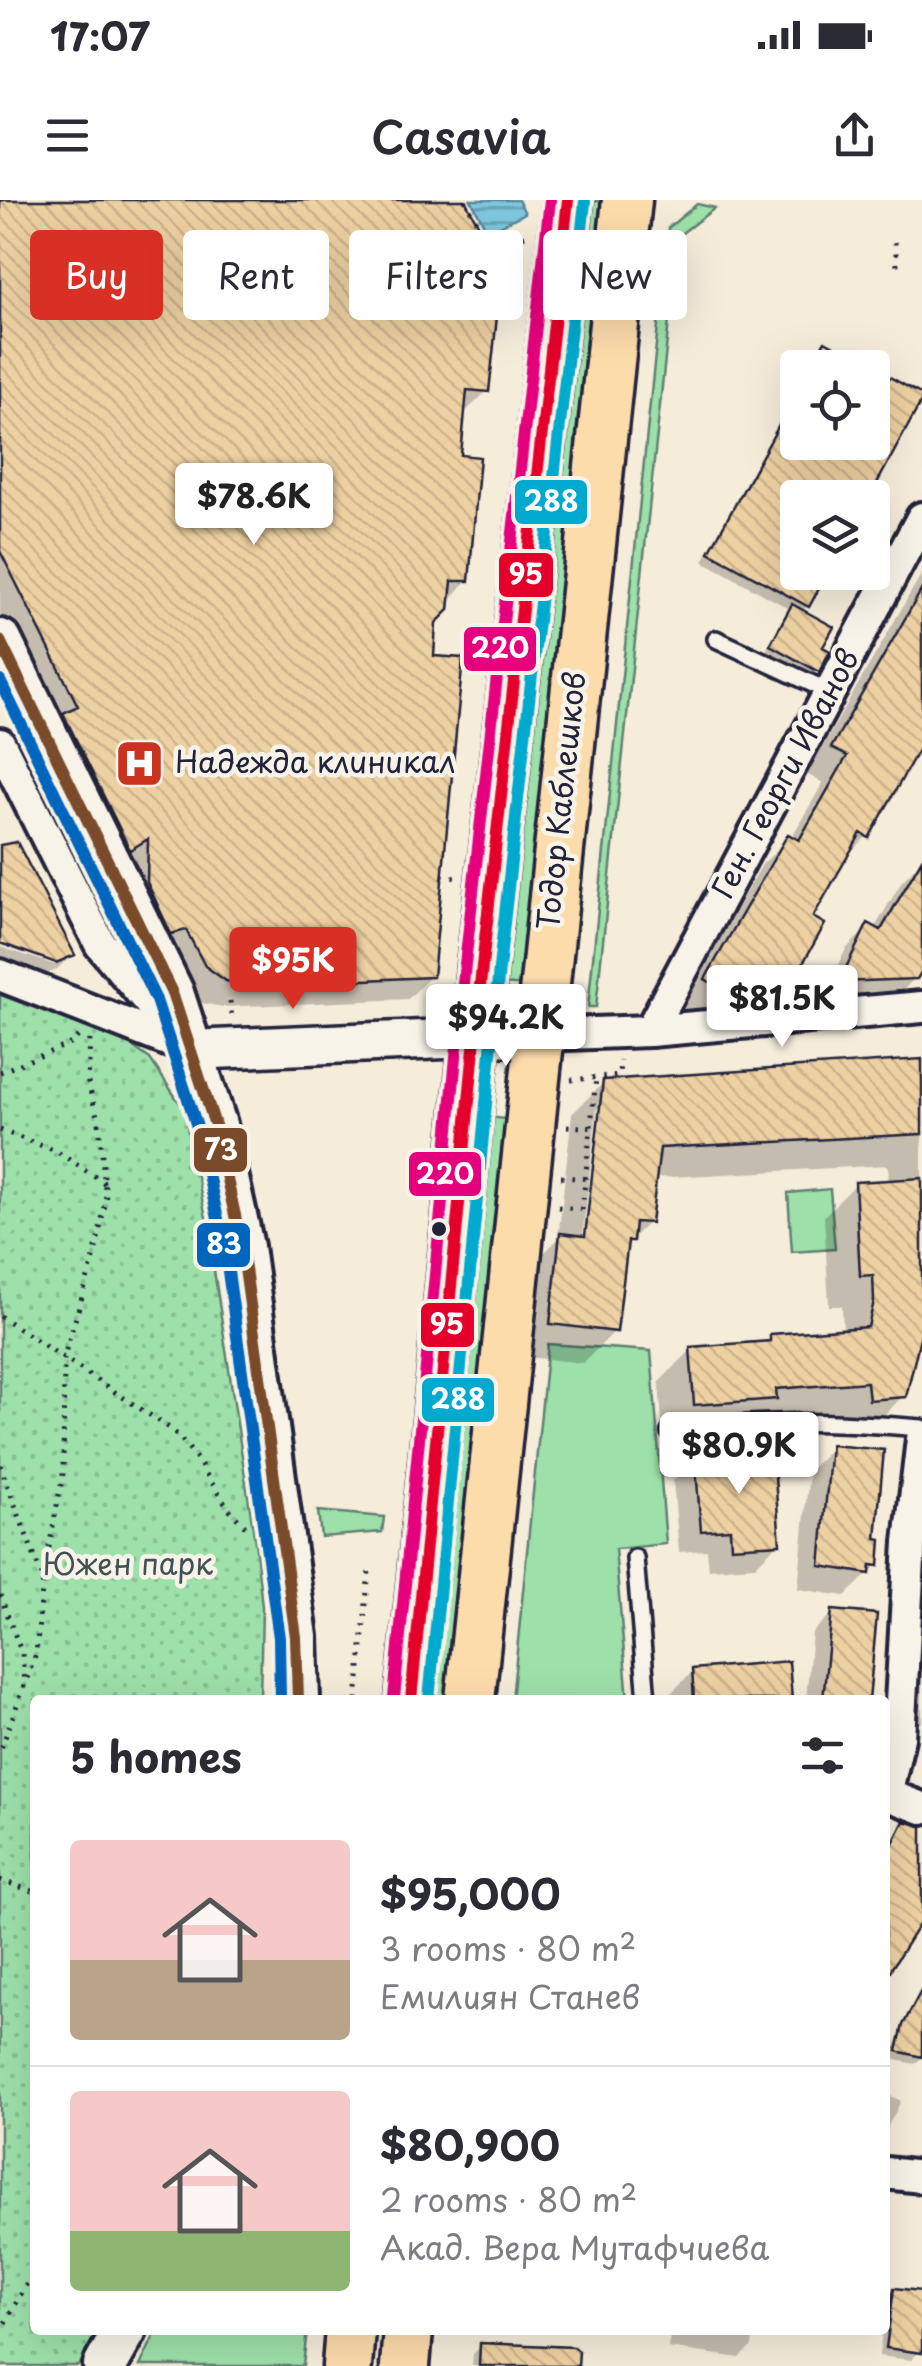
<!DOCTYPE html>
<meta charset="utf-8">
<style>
body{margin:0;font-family:"Playpen Sans",sans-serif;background:#f7f7f7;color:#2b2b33;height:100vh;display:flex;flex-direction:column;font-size:38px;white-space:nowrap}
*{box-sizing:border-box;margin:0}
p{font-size:32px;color:#7c7c81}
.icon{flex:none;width:55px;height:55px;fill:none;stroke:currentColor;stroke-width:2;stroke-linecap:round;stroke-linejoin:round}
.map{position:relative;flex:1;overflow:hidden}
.details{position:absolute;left:30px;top:1495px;width:860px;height:640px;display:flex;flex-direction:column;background:#fff;border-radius:10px;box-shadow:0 10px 40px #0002}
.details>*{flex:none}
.top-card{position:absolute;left:30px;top:30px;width:862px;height:90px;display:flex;gap:20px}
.buttons{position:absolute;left:780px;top:150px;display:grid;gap:20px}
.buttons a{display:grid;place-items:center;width:110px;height:110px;border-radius:10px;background:#fff;box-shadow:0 10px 40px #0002;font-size:50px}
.price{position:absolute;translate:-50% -85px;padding:0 22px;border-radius:10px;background:#fff;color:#222;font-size:32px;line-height:65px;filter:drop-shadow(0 2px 5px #0008)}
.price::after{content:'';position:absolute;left:50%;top:60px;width:30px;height:22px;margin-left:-15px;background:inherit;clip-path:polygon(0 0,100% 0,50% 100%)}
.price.current{background:#d93025;color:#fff}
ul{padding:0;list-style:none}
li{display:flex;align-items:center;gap:30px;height:250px;padding:0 40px}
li+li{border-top:2px solid #e1e1e2}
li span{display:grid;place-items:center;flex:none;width:280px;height:200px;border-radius:10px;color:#555}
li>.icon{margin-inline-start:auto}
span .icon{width:120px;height:120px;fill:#fffc;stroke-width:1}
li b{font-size:42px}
h2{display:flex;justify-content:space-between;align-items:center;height:120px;padding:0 40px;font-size:42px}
.pill{padding:0 35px;border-radius:10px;background:#fff;box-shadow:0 10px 40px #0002;font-size:35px;line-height:90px}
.pill.current{background:#d93025;color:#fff}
.status{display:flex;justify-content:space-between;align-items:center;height:70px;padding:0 50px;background:#fff;direction:ltr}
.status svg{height:28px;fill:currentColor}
header{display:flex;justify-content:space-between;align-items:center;height:130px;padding:0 40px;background:#fff;font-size:45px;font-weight:600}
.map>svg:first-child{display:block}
</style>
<div class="status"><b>17:07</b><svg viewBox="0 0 49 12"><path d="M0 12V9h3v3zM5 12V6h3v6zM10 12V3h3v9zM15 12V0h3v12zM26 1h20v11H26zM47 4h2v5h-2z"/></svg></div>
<header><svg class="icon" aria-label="menu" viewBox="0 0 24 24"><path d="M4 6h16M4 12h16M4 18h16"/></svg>Casavia<svg class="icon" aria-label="share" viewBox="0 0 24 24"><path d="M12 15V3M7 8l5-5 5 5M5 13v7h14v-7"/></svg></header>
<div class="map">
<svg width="922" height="2166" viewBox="0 0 922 2166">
<defs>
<pattern id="park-dots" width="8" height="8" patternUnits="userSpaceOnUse" patternTransform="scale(2.5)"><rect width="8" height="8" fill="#9de0aa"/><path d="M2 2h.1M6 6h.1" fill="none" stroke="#87c093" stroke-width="1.8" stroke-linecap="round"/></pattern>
<pattern id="water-rules" width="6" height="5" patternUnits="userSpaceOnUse" patternTransform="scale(2.5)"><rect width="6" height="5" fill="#7ec8de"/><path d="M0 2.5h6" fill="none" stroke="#67a2b5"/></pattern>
<pattern id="building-back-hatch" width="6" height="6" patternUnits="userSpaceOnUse" patternTransform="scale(2.5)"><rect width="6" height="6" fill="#eed1a2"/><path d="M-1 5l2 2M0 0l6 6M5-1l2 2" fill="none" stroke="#ccb38c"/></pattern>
</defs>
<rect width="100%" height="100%" fill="#f5ecda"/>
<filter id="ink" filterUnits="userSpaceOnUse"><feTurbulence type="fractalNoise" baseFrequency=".01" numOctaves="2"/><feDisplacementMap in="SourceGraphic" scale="20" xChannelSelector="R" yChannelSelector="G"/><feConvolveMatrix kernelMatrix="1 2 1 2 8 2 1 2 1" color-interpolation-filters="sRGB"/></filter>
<g filter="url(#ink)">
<path fill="#9de0aa" stroke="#608172" stroke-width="2.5" d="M583,0L610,2L527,786L501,784Z
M697,4L715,8L678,36L596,807H588L668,28Z
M489,917L513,920L452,1500H425Z
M830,989L835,1049L792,1052L788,993Z
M548,1144L651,1151L666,1344L615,1349L628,1500H512Z
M318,1311L384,1317L382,1332L321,1337Z
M157,2130H307L303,2166H140Z"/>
<path fill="url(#park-dots)" stroke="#608172" stroke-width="2.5" d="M0,795L123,840L150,859L183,908L206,1017L256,1349L262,1407L260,1500H35V2130H98L79,2166H0Z"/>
<path fill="url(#water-rules)" stroke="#59869d" stroke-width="2.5" d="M471,0H518L525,13L488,32Z"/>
<path fill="#0003" fill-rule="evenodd" d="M0,0H462L487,191L462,215L458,257L467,380L433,422L431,776L408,799L223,807L202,803L182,788L0,418Z
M798,188V242H872L866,298H798V372L807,406L801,412L820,448L817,470L811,477L765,452L790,409L703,361Z
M922,373V539L867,636L843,660L809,718L792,777L765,804L691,812L680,806L763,663L791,638L823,583L807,574Z
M0,648L72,754L56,770L39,777L0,765V747L55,765V759L0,742Z
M922,661V766L915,778L892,801L818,804L846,749L869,726L874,729L902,681Z
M922,861V1117L904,1195L872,1227L838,1230L836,1213L753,1219L743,1229L663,1236L659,1182L691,1150L843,1131L842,1106H829L824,1016L856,984L889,982L888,965L654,978L649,1022L624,1046L615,1131L583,1163L519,1156L529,1068L558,1039L572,914L604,882ZM597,908H602L586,1049L581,1048Z
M832,1248L881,1252L877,1365L845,1396L798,1389L809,1271Z
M696,1258L778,1343L755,1366L709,1369L707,1350L679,1352L673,1281Z
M922,1406V1523H915Z
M832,1413L867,1500H806L812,1433Z
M693,1471L789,1500H671L670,1494Z
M904,1624L922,1630V1713L911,1739L885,1775V1652Z
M915,1806L922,1810V1857L915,1864L891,1859L907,1814Z
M885,1893L901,1901L885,1932Z
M894,2090L922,2113L919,2152L911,2160L879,2156L886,2098Z
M671,2130H754L752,2146L740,2158L668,2148Z
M481,2146L569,2166H472L473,2154Z"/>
<path fill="url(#building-back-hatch)" stroke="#22223b" stroke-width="2.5" d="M0,0H465L502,69L489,192L467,190L461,255L480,257L469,381H452L449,410L436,423L434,456L463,458L433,777L247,785L226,781L205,766L186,730L171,734L147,682L148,639L130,650L63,513L78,506L0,351Z
M825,141L922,195V200L869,298H798V372H828L809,407L709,352L798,191V242H872V168H810Z
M922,389V543L869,638L861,633L813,717L825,724L794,779L718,787L705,779L788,634L799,640L847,556L831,548Z
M792,404L834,427L823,447L830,451L819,472L770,445Z
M17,642L75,755L56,763L0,743V645Z
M922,659V771L917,779L839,782L868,723L881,730Z
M922,859V934L660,948L651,1023L635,1022L633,1041H628L617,1132L550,1124L560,1033L585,1036L603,880Z
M922,978V1129L906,1197L869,1200L867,1182L776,1189L777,1199L694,1205L690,1147L770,1141V1134L868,1127L874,1101L873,1075L860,1076L855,982Z
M831,1245L884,1250L876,1338L881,1339L879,1366L871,1365L870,1374L820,1366Z
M773,1250L780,1344L731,1347L730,1329L701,1331L695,1256Z
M832,1410L877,1414L869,1500H823Z
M789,1461L792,1500H694L692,1469Z
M904,1621L922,1626V1720L885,1779V1659Z
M922,1789V1857L897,1851L903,1825Z
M894,2088L922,2091V2153L886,2148Z
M480,2143L574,2147L579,2151L578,2166H479Z"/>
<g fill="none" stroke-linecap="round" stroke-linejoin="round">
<defs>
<path id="service" d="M716,439L830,492
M670,1232C756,1219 835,1221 922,1228
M635,1358L647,1500"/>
<path id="minor" d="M0,544L100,744L181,840
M0,775L182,846
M650,831L922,318
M537,835L650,831L922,807
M885,1594L922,1608
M886,1595L899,1538L910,1342L922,1239
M885,1973L922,1977"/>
<path id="tertiary" d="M190,850L537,835"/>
<path id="secondary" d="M0,441L172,793L215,925L242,1047L296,1437L298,1500
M105,2166L125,2130"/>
<path id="primary" d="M411,1500L482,766L568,0
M470,1500L627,0
M347,2166L350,2130
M405,2166L408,2130"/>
</defs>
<use href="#service" stroke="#22223b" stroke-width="22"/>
<use href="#minor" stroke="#22223b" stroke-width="38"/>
<use href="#tertiary" stroke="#22223b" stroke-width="45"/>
<use href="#secondary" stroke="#22223b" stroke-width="50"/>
<use href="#primary" stroke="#22223b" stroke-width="55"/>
<path stroke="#22223b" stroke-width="5" stroke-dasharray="2.5 8" stroke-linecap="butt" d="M465,0L488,43L531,35
M895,42L897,66
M442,676L459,678
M230,801L232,818
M0,872L72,843L80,834
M571,880L619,875L620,860
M567,926L598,928
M0,930L56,951L106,984
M561,977L592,979
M558,1007L588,1010
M582,1010L596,878
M0,1116L171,1229C203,1258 216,1301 248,1329
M0,1265L43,1379L36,1454L0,1551
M43,1379L63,1274L64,1156L94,1058L106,1000L99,923L88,883L90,838
M0,1395L22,1454L24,1487
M357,1500L369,1370
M0,1680L35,1692
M0,2132L35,2069"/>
<use href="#service" stroke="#f7f3e8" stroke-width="15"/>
<use href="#minor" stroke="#f7f3e8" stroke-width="30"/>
<use href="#tertiary" stroke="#f7f3e8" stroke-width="38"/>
<use href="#secondary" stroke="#f7f3e8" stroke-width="42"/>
<use href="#primary" stroke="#fddcac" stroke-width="48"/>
<defs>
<path id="bus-1" d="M411,1500L482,766L568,0"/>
<path id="bus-2" d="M429,1500L499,768L585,2"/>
<path id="bus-3" d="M394,1498L465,764L550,0"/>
<path id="bus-4" d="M0,441L172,793L215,925L242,1047L296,1437L298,1500"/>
<path id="bus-5" d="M0,481L156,800L198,930L225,1050L279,1438L280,1500"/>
</defs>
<use href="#bus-1" stroke="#f7f3e8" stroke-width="20"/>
<use href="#bus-2" stroke="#f7f3e8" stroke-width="20"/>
<use href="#bus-3" stroke="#f7f3e8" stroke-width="20"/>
<use href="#bus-4" stroke="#f7f3e8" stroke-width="20"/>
<use href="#bus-5" stroke="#f7f3e8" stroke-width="20"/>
<use href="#bus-1" stroke="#e4002b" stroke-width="12"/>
<use href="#bus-2" stroke="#00a9ce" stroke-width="12"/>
<use href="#bus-3" stroke="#e5007d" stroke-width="12"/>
<use href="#bus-4" stroke="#7a4b2a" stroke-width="12"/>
<use href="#bus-5" stroke="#0065bd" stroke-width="12"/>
</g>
</g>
<defs>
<symbol id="hospital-square" viewBox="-11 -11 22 22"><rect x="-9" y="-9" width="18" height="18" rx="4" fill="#c8321e" stroke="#f7f3e8"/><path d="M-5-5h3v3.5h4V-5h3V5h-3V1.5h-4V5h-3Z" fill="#fff"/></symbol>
</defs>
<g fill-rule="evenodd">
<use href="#hospital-square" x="112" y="536" width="55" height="55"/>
</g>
<circle fill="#22223b" stroke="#f7f3e8" stroke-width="4" cx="439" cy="1029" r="9"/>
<g text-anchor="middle" stroke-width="9" stroke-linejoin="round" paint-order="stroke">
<g font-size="30" fill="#22223b" stroke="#f7f3e8" text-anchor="start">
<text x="175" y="573">Надежда клиникал</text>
</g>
<g font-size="30" fill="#22223b" stroke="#f7f3e8">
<text transform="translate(786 574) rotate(-62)" y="10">Ген. Георги Иванов</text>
<text transform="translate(562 601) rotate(-84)" y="10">Тодор Каблешков</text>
</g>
<g font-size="30" fill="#415257" stroke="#f7f3e8">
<text x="128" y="1375">Южен парк</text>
</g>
</g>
<g stroke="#f7f3e8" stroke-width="4">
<rect x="513" y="278" width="76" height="48" rx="10" fill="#00a9ce"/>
<rect x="497" y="351" width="58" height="48" rx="10" fill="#e4002b"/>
<rect x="462" y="425" width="76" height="48" rx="10" fill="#e5007d"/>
<rect x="192" y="926" width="57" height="48" rx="10" fill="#7a4b2a"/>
<rect x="407" y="950" width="76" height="48" rx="10" fill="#e5007d"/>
<rect x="195" y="1021" width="57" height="48" rx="10" fill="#0065bd"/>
<rect x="419" y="1101" width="57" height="48" rx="10" fill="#e4002b"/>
<rect x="420" y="1176" width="76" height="48" rx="10" fill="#00a9ce"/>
</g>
<g font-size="28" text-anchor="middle" font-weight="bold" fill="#fff">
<text x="551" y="311">288</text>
<text x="526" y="384">95</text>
<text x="500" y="458">220</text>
<text x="221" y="960">73</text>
<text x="445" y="984">220</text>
<text x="224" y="1054">83</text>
<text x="447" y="1134">95</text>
<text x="458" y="1209">288</text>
</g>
</svg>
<div class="buttons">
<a><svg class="icon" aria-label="locate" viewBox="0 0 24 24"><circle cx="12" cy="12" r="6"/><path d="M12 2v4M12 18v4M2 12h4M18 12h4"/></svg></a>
<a><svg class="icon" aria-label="layers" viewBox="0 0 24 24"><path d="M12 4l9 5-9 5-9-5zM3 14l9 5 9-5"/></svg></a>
</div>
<b class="price" style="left:254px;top:348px">$78.6K</b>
<b class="price current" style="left:293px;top:812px">$95K</b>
<b class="price" style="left:782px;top:850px">$81.5K</b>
<b class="price" style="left:506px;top:869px">$94.2K</b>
<b class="price" style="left:739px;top:1297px">$80.9K</b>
<div class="top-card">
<a class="pill current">Buy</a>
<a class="pill">Rent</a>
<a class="pill">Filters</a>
<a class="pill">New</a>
</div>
<section class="details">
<h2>5 homes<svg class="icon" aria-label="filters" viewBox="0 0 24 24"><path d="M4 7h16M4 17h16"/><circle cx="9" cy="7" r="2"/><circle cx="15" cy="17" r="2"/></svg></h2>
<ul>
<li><span style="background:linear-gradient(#f6c9c9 60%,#b9a48a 0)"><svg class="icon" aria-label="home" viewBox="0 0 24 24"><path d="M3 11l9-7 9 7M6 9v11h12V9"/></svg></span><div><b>$95,000</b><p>3 rooms · 80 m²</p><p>Емилиян Станев</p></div></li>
<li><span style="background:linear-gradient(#f6c9c9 70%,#8fb573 0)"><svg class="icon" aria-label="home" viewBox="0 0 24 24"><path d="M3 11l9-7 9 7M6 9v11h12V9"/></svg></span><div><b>$80,900</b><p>2 rooms · 80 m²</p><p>Акад. Вера Мутафчиева</p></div></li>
</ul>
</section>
</div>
